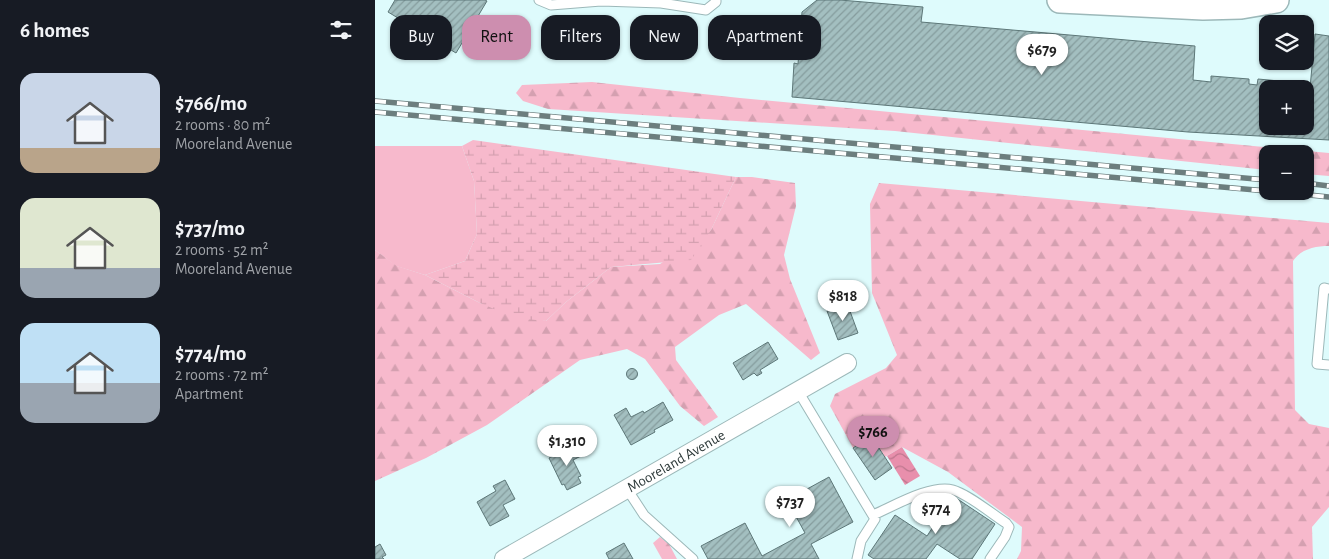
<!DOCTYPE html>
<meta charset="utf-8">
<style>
body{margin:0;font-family:"Alegreya Sans",sans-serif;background:#242831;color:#f1f3f6;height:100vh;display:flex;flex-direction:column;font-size:19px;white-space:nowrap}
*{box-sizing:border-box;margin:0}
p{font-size:16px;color:#9ea1a6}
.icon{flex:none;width:28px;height:28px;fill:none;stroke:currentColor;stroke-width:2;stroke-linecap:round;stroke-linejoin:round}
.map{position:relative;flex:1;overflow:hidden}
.details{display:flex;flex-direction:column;background:#171b24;width:375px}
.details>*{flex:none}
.guide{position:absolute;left:15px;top:15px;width:475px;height:45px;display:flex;gap:10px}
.buttons{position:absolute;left:884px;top:15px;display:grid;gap:10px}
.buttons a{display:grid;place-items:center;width:55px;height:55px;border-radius:10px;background:#171b24;box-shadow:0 1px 4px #0004;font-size:25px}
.price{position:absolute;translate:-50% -42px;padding:0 11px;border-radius:18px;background:#fff;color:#222;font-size:16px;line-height:32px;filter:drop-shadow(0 1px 2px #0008)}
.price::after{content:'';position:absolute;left:50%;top:30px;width:15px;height:11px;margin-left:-8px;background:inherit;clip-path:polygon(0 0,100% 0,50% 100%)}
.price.on{background:#cd8eaf;color:#111}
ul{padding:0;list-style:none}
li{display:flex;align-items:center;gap:15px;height:125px;padding:0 20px}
li span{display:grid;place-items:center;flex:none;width:140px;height:100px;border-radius:15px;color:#555}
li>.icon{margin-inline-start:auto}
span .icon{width:60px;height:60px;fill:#fffc;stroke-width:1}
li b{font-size:21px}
h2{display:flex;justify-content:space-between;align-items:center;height:60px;padding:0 20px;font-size:21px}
.pill{padding:0 18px;border-radius:15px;background:#171b24;box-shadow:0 1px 4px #0004;font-size:18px;line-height:45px}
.pill.on{background:#cd8eaf;color:#111}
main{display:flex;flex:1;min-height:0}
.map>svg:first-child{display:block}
</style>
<main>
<section class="details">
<h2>6 homes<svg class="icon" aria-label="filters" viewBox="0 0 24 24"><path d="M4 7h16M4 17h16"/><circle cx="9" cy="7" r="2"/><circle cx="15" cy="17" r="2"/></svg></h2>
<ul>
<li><span style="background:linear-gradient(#c9d6e8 75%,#b9a48a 0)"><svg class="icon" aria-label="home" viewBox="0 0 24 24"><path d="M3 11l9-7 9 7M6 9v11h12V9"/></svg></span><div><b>$766/mo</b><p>2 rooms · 80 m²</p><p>Mooreland Avenue</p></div></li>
<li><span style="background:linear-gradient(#dfe7d0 70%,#9aa5b1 0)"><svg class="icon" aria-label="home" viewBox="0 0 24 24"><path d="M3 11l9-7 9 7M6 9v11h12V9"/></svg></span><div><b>$737/mo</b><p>2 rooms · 52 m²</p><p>Mooreland Avenue</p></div></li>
<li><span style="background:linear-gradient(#bfe0f5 60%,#9aa5b1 0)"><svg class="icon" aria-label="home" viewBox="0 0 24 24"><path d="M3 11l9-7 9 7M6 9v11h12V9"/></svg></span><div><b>$774/mo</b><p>2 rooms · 72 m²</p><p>Apartment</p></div></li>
</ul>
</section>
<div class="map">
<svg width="954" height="559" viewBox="0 0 954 559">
<defs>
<pattern id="forest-firs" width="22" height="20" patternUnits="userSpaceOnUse" patternTransform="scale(1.25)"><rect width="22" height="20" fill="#f7b9cc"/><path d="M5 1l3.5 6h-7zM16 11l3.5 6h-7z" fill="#d4a0b0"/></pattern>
<pattern id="wetland-marsh" width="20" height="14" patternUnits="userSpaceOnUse" patternTransform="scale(1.25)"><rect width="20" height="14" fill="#f7b9cc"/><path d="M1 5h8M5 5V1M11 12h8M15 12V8" fill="none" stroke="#d4a0b0"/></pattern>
<pattern id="water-waves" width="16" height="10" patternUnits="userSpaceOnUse" patternTransform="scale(1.25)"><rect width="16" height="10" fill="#e88fac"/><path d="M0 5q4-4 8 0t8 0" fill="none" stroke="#bc768d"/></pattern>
<pattern id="building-hatch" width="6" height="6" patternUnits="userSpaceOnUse" patternTransform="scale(1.25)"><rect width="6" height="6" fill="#a3bfc0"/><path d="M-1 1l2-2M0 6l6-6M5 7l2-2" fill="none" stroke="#859c9d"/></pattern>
</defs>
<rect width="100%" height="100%" fill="#defbfc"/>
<path fill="#f7b9cc" d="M0,146H87L99,181L102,234L90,261L50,275L21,266L0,250Z"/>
<path fill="url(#forest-firs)" d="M217,82L365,98L954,153V176L930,174V154H892V170L520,131L173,109L148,101L141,93L147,85Z
M361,177H377L420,183L421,206L409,255L415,279L445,353L436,360L371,304L344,315L300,347L301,360L343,417L329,426L305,406L270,359L252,349L205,360L112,425L51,458L0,481V250L22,266L50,275L105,303L171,321L191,302L236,267L285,264L336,230Z
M504,183L954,223V246C940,246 926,249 918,261L920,410L934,424L954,428V507L937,527L938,559H642L646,551L647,527L573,472L527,447L510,457L496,436L478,448L455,406L460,394L511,368L522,355L497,293L495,204Z
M285,537L294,544L302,559H287L278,543Z"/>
<path fill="url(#wetland-marsh)" d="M98,140L361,177L336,230L316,260L236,267L191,302L171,321L140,318L105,303L50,275L90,261L102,234L99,181L87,146Z"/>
<path fill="url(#water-waves)" d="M527,447L545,476L530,485L512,456Z"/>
<path fill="url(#building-hatch)" stroke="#5d7778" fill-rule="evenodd" d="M20,0H110L112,1L81,53L13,12Z
M442,0H465L548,7L546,22L820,46L818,80L836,82V76L874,79V84L882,85L883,79L925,83V87L935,88L940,34L954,36V140L813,132L417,97L419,63L423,64L427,12ZM892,89H930V126H892Z
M472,303L483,333L463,340L452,311Z
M393,342L403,359L385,370L387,373L382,376L379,373L368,380L358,363Z
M251.5 374a5.5 5.5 0 1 1 11 0a5.5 5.5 0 1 1-11 0Z
M288,402L298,420L279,430L280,432L256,445L239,415L251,408L256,417L268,411L269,413Z
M496,436L517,468L500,480L478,448Z
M202,444L208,455L198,460L206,476L203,477L206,483L192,490L189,484L187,485L174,458Z
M454,477L478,522L436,544L444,559H333L326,546L370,523L387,556L430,533L412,500Z
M130,480L140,499L128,505L134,516L115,526L102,502L121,491L118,486Z
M578,496L620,524L597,559H585L562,544L551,559H499L493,555L520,515L552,536Z
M249,543L258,559H234L231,553Z
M5,544L11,555L7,557L9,559H0V547Z"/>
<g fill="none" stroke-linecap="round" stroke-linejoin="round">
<defs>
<path id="service" d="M164,0L176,5L226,1L286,3L331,10L341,2V0
M954,289L949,288L942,364L954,365
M423,391L500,519L486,541L482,559
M252,489L269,515L318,559
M498,515C519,506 556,484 578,490C593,494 617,514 631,523L634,527L630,537L615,559"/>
<path id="minor" d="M129,559L472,363"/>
<path id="secondary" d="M685,0L828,7L866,6L901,0"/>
</defs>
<use href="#service" stroke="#9cb8b9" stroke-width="11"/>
<use href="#minor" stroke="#9cb8b9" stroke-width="20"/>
<use href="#secondary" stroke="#9cb8b9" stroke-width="28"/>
<use href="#service" stroke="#fff" stroke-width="9"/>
<use href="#minor" stroke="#fff" stroke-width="18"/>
<use href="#secondary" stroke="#fff" stroke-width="25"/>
<defs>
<path id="rail" d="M0,101L892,180
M0,112L892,191
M930,183L954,186
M894,191L954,197"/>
</defs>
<use href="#rail" stroke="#6c7e7e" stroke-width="5.5"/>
<use href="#rail" stroke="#fff" stroke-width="4" stroke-dasharray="11" stroke-linecap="butt"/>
</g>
<g text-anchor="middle" stroke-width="4" stroke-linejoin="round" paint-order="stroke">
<g font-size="15" fill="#2c3838" stroke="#fff">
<text transform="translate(301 461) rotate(-30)" y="5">Mooreland Avenue</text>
</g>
</g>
</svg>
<div class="buttons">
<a><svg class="icon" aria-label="layers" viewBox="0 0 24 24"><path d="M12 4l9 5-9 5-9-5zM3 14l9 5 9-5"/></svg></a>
<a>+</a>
<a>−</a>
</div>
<b class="price" style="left:667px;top:76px">$679</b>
<b class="price" style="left:468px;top:322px">$818</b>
<b class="price on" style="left:498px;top:458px">$766</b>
<b class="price" style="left:192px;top:467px">$1,310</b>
<b class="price" style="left:415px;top:528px">$737</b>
<b class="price" style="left:561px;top:535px">$774</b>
<div class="guide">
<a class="pill">Buy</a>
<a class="pill on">Rent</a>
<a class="pill">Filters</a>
<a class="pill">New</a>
<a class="pill">Apartment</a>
</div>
</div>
</main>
